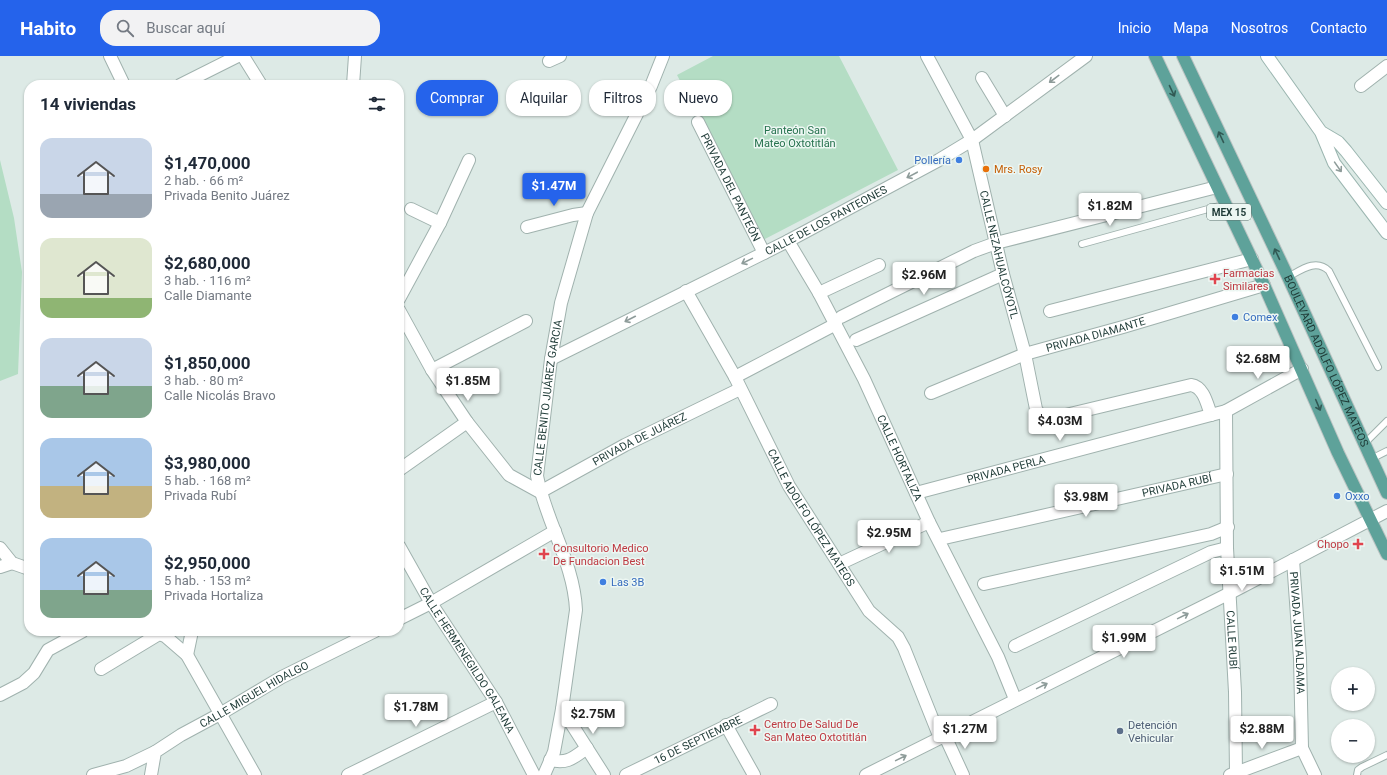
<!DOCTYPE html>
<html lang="es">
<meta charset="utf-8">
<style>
body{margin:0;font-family:Roboto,sans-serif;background:#f2f2f3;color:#1f2937;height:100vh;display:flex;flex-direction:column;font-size:15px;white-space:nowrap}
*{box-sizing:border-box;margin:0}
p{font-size:13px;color:#747a83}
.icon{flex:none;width:22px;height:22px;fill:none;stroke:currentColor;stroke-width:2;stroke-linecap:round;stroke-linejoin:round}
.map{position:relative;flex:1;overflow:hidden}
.drawer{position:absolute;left:24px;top:24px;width:380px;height:556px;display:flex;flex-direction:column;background:#fff;border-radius:16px;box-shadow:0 1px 3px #0004}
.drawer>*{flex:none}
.hud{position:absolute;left:416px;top:24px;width:380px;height:36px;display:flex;gap:8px}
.fabs{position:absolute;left:1331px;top:611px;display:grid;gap:8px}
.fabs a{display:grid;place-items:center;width:44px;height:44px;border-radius:50%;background:#fff;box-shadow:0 1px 3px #0004;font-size:20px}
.price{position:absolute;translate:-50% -34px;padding:0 9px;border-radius:4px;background:#fff;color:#222;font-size:13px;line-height:26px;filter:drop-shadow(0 1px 2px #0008)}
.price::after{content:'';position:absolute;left:50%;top:24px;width:12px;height:9px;margin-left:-6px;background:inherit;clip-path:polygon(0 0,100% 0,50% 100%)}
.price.selected{background:#2563eb;color:#fff}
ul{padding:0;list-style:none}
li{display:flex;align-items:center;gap:12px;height:100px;padding:0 16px}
li span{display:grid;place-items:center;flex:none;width:112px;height:80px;border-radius:12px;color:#555}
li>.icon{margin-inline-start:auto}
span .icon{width:48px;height:48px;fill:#fffc;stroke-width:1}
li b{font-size:17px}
h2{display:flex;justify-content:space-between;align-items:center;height:48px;padding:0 16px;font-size:17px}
.pill{padding:0 14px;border-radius:16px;background:#fff;box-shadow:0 1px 3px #0004;font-size:14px;line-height:36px}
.pill.selected{background:#2563eb;color:#fff}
header{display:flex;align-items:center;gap:24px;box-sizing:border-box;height:56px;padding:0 20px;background:#2563eb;color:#fff}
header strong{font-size:19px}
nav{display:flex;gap:22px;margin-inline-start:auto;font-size:14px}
.search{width:280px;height:36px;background:#f2f2f3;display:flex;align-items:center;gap:10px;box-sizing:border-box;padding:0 14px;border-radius:16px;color:#747a83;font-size:15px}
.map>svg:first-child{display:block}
</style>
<header>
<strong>Habito</strong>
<div class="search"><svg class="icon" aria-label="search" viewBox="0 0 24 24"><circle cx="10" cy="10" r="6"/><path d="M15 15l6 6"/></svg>Buscar aquí</div>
<nav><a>Inicio</a><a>Mapa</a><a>Nosotros</a><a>Contacto</a></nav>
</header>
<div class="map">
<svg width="1387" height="719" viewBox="0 0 1387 719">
<rect width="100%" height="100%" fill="#ddeae6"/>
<path fill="#b4ddc4" d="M713,0H839L898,114L763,184L677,19Z
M0,104L14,162L22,216L18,318L0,325Z"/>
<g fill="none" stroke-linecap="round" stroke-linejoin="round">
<defs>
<path id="lane" d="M1082,188L1226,148
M1288,221C1301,214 1316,202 1329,215L1378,311
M1364,388L1387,365
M1371,403L1387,395
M1357,719L1358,714L1362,711L1387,699"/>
<g id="street">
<path d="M110,0L124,29"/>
<path d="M243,0L261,29"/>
<path id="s1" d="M927,0L972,84L1003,218L1025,298L1036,353C1040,361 1044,362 1053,362L1191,329C1204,331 1207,348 1211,359"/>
<path d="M549,5L560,0"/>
<path d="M982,22L1005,60"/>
<path d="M180,29L238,0"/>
<path d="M353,29L355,0"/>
<path d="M1361,30L1387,10"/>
<path id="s2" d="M698,66L764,197"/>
<path d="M411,153L440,167"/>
<path d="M527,171L573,159L587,157"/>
<path id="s3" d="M788,185L819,237L864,323L929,466L998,601L1015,643"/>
<path id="s4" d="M686,235L735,321L789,430L869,555L898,581L904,592L940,682"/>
<path d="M819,237L879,209"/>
<path d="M399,243L440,167L469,104"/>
<path id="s5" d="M399,254L432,314L467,366L509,419L540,436L625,389L740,333"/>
<path d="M1050,255L1252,203"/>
<path d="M841,261L974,195L996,187L1217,131"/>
<path d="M856,284L1003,218"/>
<path id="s6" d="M551,303L788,185L939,104L972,84L1086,0"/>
<path d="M432,314L526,265"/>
<path d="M735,321L836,268"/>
<path id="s7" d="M931,337L1025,298L1123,271L1264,229"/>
<path id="s8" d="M1226,355L1227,492L1235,636L1236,717"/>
<path d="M399,414L467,366"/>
<path id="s9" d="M916,437L1226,355L1302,313"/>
<path id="s10" d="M940,483L1227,418"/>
<path id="s11" d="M399,490L431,547L496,646L534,719"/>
<path d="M0,492L12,507L29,513"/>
<path id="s12" d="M1293,504L1300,602L1302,692L1315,719"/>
<path d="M839,508L929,466"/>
<path d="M0,511L12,507"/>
<path d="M984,528L1211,478L1228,471"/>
<path d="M399,563L431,547L555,475"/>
<path d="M1015,590L1211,496L1227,492"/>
<path d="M187,599L192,575"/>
<path d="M101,613L159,578L165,580L187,599L255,719"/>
<path d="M0,639L23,627L34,617L48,594L83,575"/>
<path d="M562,653L604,719"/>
<path d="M726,669L754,719"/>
<path d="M945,680L963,719"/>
<path d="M550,704C568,708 573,702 587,692"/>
<path d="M93,719L126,710L155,696"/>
<path id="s13" d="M151,719L155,696L181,679L220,658L282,621L375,575"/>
<path d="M348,719L496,646"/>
<path id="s14" d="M544,719L554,696L562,653L576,554C574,507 546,466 537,420L551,303L561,247L587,157L651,30L663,0"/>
<path id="s15" d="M626,719L771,648"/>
<path d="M866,719L1230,537L1387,455"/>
<path d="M1230,719L1302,692"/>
</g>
<path id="secondary" d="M1267,0L1321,76L1334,107L1387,177
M1321,76L1338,86L1346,95L1387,147"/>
<g id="primary">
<path d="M1155,0L1264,229L1338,397L1387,498"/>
<path id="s16" d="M1183,0L1288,221L1387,437"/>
</g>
</defs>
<use href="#lane" stroke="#a0b2ae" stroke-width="8"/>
<use href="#street" stroke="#a0b2ae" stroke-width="14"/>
<use href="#secondary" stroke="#9bb6b0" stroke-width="14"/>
<use href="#primary" stroke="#bcc4c3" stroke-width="14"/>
<use href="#lane" stroke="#fff" stroke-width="6"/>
<use href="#street" stroke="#fff" stroke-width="12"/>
<use href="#secondary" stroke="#fff" stroke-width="12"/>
<use href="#primary" stroke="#5ea29a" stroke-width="12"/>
</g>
<defs><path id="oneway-shaft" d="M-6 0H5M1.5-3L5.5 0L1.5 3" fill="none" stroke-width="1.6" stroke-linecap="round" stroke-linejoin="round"/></defs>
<g stroke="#8e9c9a">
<use href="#oneway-shaft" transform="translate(1054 23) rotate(143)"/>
<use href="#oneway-shaft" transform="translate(1338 111) rotate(55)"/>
<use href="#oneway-shaft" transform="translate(912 119) rotate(152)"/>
<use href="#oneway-shaft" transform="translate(747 205) rotate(154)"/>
<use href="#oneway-shaft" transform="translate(630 263) rotate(153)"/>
<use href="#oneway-shaft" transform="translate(1183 560) rotate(-26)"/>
<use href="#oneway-shaft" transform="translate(1042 630) rotate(-26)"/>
<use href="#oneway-shaft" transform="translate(901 702) rotate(-26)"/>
</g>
<g stroke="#315954">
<use href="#oneway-shaft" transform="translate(1172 35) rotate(65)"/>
<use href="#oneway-shaft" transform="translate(1221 81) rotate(-115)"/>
<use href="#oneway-shaft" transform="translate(1277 198) rotate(-115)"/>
<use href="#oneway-shaft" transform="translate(1318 349) rotate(67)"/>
</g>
<g fill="#3f7fe0" stroke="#edf7f3" stroke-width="1.5">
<circle cx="959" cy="104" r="4"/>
<circle cx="1235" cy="261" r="4"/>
<circle cx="1337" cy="440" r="4"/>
<circle cx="603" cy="526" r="4"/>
</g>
<circle fill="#e8710a" stroke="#edf7f3" stroke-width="1.5" cx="986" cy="113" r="4"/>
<g fill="#e0444e" stroke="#edf7f3" stroke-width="1.5">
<path d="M1213 217h4v4h4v4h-4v4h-4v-4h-4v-4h4z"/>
<path d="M1356 482h4v4h4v4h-4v4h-4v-4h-4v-4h4z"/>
<path d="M542 492h4v4h4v4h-4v4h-4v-4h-4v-4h4z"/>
<path d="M753 668h4v4h4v4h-4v4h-4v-4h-4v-4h4z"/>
</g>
<circle fill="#5c6f8a" stroke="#edf7f3" stroke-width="1.5" cx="1120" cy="675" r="4"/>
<g text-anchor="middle" stroke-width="3" stroke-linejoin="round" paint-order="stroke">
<rect fill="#edf7f3" stroke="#5c736f" stroke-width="1" x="1207" y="148" width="44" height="16" rx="3"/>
<g font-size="10" font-weight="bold" fill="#1e3a36">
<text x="1229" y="160">MEX 15</text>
</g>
<g font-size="11" fill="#26724e" stroke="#edf7f3">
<text x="795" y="78">Panteón San<tspan x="795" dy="13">Mateo Oxtotitlán</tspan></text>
</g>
<g font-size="11" fill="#366cbe" stroke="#edf7f3" text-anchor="start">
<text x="951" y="108" text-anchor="end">Pollería</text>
<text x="1243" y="265">Comex</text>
<text x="1345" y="444">Oxxo</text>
<text x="611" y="530">Las 3B</text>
</g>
<g font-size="11" fill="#c56008" stroke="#edf7f3" text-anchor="start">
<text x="994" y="117">Mrs. Rosy</text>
</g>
<g font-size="11" fill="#1e3a36" stroke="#edf7f3">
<text dy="4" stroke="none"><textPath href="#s2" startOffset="73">PRIVADA DEL PANTEÓN</textPath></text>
<text dy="4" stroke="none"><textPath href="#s6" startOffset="308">CALLE DE LOS PANTEONES</textPath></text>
<text dy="4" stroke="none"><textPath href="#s1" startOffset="213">CALLE NEZAHUALCÓYOTL</textPath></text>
<text dy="4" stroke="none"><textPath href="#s7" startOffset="175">PRIVADA DIAMANTE</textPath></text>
<text dy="4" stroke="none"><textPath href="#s16" startOffset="337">BOULEVARD ADOLFO LÓPEZ MATEOS</textPath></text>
<text dy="4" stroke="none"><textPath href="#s14" startOffset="388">CALLE BENITO JUÁREZ GARCIA</textPath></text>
<text dy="4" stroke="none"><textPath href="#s5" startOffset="347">PRIVADA DE JUÁREZ</textPath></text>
<text dy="4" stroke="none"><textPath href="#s3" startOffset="244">CALLE HORTALIZA</textPath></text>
<text dy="4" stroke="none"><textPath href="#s9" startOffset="93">PRIVADA PERLA</textPath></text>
<text dy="4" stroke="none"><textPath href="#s10" startOffset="243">PRIVADA RUBÍ</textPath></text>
<text dy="4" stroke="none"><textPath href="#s4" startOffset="259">CALLE ADOLFO LÓPEZ MATEOS</textPath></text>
<text dy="4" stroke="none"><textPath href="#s12" startOffset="73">PRIVADA JUAN ALDAMA</textPath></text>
<text dy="4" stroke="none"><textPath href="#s8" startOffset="229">CALLE RUBÍ</textPath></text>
<text dy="4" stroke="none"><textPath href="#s11" startOffset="133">CALLE HERMENEGILDO GALEANA</textPath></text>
<text dy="4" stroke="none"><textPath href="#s13" startOffset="138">CALLE MIGUEL HIDALGO</textPath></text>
<text dy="4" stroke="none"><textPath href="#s15" startOffset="80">16 DE SEPTIEMBRE</textPath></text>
</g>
<g font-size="11" fill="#be3a42" stroke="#edf7f3" text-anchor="start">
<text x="1223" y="221">Farmacias<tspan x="1223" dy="13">Similares</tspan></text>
<text x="1349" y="492" text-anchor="end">Chopo</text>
<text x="553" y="496">Consultorio Medico<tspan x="553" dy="13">De Fundacion Best</tspan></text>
<text x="764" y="672">Centro De Salud De<tspan x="764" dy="13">San Mateo Oxtotitlán</tspan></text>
</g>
<g font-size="11" fill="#4e5e75" stroke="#edf7f3" text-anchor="start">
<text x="1128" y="673">Detención<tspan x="1128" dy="13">Vehicular</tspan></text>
</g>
</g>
</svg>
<div class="fabs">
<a>+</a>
<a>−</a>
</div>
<b class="price selected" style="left:554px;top:151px">$1.47M</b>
<b class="price" style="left:1110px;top:171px">$1.82M</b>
<b class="price" style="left:924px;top:240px">$2.96M</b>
<b class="price" style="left:1258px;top:324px">$2.68M</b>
<b class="price" style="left:468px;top:346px">$1.85M</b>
<b class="price" style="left:1060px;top:386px">$4.03M</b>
<b class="price" style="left:1086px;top:462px">$3.98M</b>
<b class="price" style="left:889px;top:498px">$2.95M</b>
<b class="price" style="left:1242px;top:536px">$1.51M</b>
<b class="price" style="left:1124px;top:603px">$1.99M</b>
<b class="price" style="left:416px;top:672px">$1.78M</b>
<b class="price" style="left:593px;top:679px">$2.75M</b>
<b class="price" style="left:965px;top:694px">$1.27M</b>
<b class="price" style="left:1262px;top:694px">$2.88M</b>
<div class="hud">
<a class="pill selected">Comprar</a>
<a class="pill">Alquilar</a>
<a class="pill">Filtros</a>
<a class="pill">Nuevo</a>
</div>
<section class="drawer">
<h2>14 viviendas<svg class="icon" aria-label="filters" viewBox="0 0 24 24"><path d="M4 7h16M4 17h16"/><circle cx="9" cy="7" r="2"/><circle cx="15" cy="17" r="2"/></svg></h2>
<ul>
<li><span style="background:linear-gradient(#c9d6e8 70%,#9aa5b1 0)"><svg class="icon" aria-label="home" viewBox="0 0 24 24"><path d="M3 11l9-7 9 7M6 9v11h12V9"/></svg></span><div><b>$1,470,000</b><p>2 hab. · 66 m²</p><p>Privada Benito Juárez</p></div></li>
<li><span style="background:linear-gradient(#dfe7d0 75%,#8fb573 0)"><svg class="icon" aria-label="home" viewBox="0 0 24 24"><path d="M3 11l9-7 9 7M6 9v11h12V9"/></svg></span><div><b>$2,680,000</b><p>3 hab. · 116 m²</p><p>Calle Diamante</p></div></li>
<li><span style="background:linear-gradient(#c9d6e8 60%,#7fa58c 0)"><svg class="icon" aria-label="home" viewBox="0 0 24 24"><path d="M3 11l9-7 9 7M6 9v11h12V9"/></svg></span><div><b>$1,850,000</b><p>3 hab. · 80 m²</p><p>Calle Nicolás Bravo</p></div></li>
<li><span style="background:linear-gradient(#a9c7e8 60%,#c2b280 0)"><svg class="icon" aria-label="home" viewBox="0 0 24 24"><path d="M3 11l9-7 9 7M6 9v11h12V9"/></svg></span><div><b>$3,980,000</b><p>5 hab. · 168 m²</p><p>Privada Rubí</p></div></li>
<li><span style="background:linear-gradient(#a9c7e8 65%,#7fa58c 0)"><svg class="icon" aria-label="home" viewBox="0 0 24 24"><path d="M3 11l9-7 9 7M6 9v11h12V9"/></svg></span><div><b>$2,950,000</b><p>5 hab. · 153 m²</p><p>Privada Hortaliza</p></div></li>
</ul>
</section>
</div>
